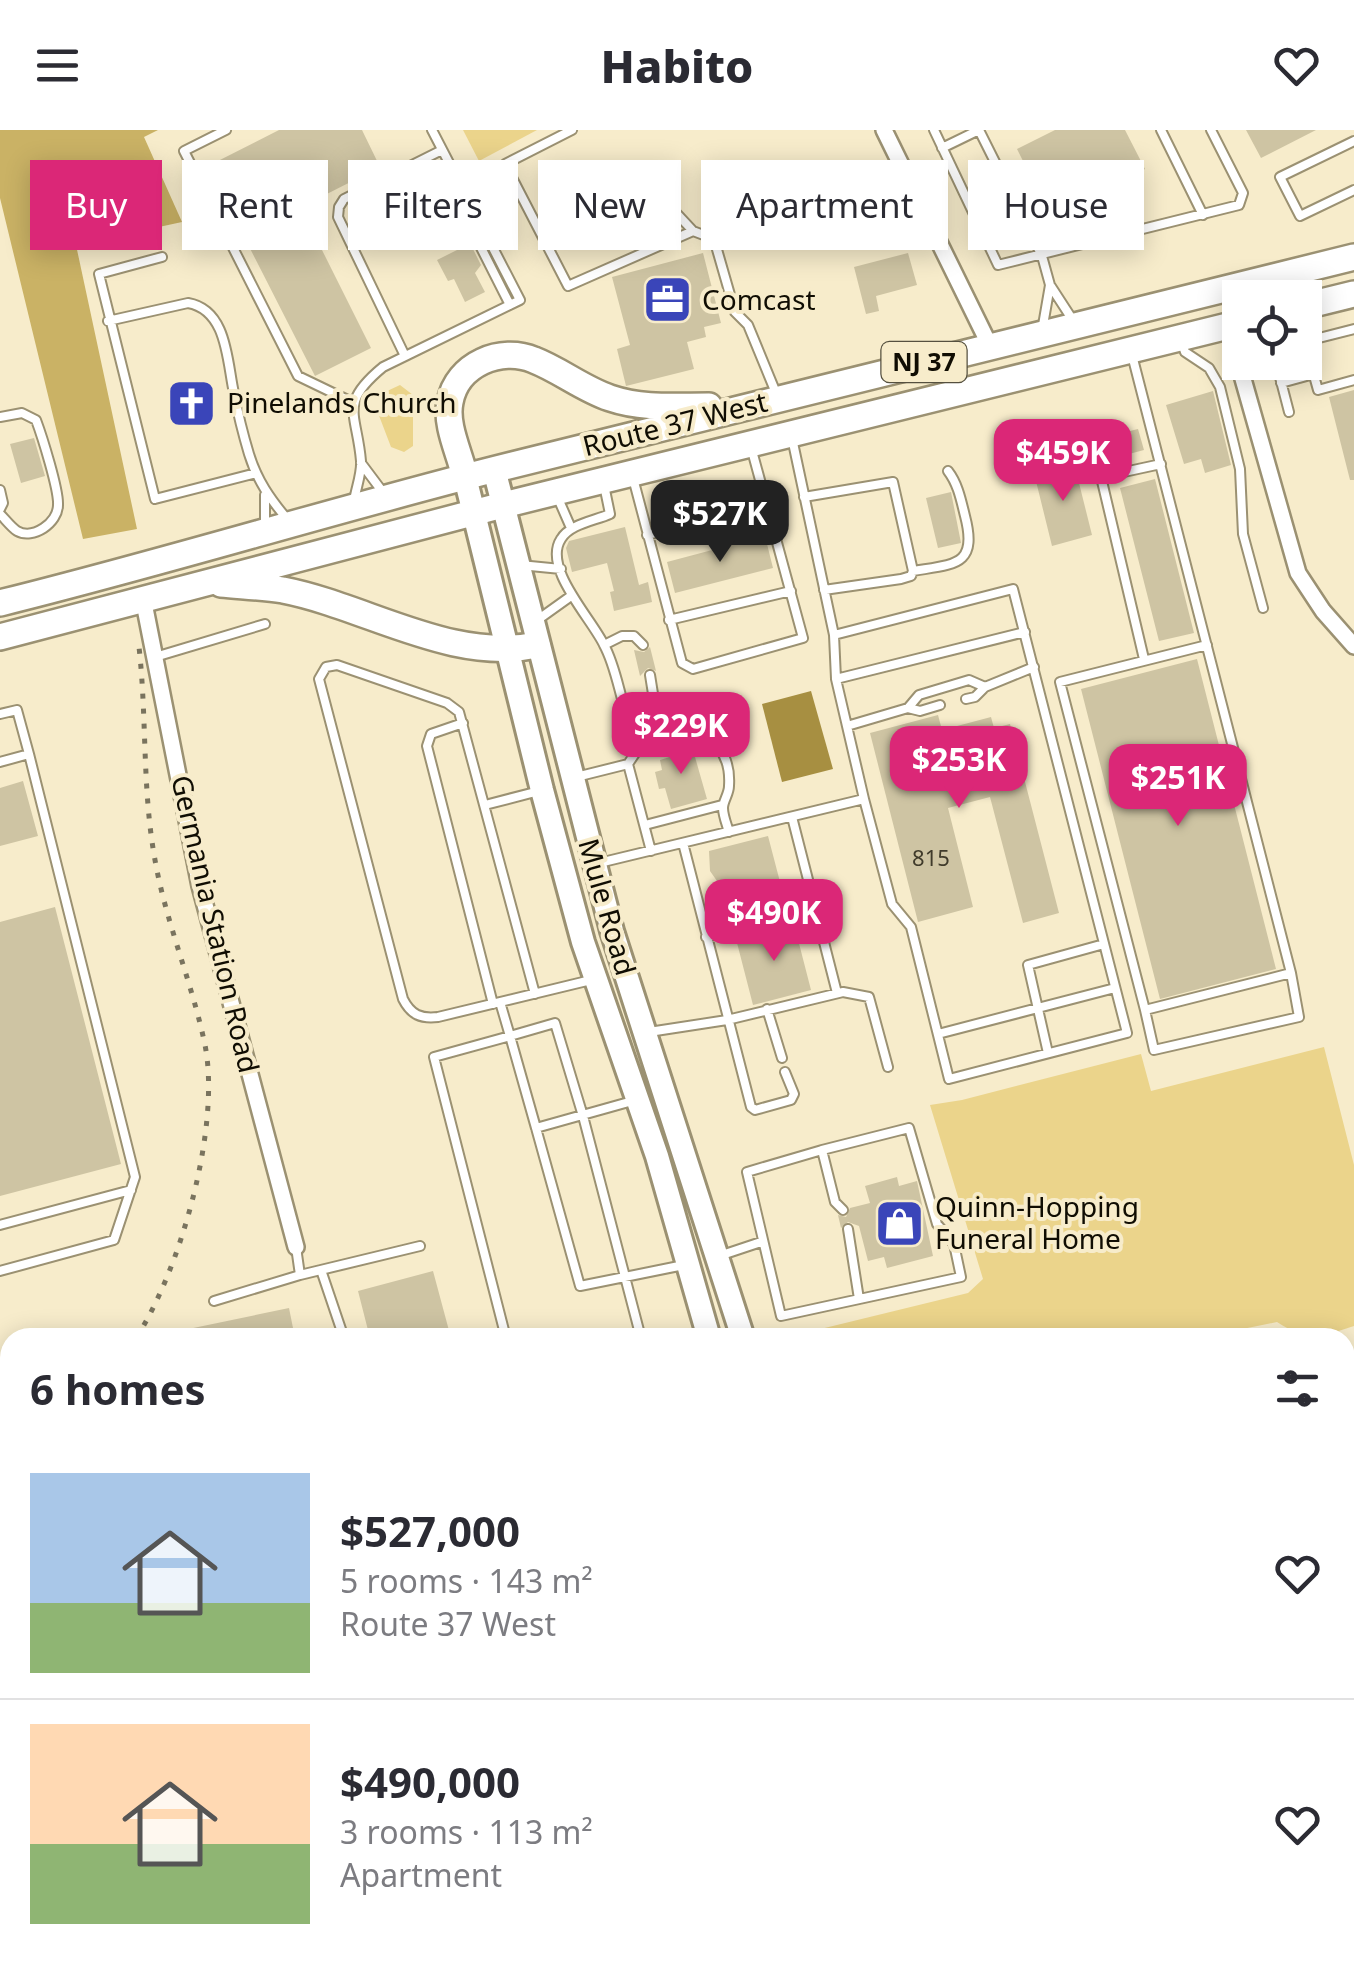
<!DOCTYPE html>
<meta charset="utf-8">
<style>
body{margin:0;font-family:"Noto Sans",sans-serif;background:#f7f7f7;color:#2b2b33;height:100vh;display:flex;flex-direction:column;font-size:38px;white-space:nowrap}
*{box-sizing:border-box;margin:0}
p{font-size:32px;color:#7c7c81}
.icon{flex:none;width:55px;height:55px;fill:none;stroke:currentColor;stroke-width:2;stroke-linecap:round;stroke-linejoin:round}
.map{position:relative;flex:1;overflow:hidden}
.details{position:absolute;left:0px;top:1198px;width:1355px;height:642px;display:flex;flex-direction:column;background:#fff;border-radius:30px 30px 0 0;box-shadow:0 5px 25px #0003}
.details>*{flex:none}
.hud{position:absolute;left:30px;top:30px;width:1295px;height:90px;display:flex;gap:20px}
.controls{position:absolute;left:1222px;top:150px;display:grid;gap:20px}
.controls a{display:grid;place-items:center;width:100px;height:100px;border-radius:0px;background:#fff;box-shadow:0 5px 25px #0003;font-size:50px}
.price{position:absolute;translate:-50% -85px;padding:0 22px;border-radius:20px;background:#db2777;color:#fff;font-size:32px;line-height:65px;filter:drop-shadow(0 2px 5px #0008)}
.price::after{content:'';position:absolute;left:50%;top:60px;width:30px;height:22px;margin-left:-15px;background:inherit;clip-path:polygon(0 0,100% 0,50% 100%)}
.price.selected{background:#222;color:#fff}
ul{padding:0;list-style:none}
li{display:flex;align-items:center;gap:30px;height:250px;padding:0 30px}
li+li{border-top:2px solid #e1e1e2}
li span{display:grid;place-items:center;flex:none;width:280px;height:200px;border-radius:0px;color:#555}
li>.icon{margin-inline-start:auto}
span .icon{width:120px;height:120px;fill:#fffc;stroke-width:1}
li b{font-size:42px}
h2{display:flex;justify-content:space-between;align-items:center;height:120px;padding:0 30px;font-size:42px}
.chip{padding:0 35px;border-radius:0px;background:#fff;box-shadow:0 5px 25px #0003;font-size:35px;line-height:90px}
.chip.selected{background:#db2777;color:#fff}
header{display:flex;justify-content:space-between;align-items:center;height:130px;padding:0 30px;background:#fff;font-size:45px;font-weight:800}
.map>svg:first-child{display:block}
</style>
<header><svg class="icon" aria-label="menu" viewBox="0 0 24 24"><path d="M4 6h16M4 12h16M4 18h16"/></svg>Habito<svg class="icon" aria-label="heart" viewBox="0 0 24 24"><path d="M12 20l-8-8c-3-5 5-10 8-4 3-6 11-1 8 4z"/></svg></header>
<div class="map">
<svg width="1354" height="1839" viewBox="0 0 1354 1839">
<rect width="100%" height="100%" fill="#f7eccb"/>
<path fill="#ebd48b" d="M463,0H537L479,31Z
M400,255L413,265V316L404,322L391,317L378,283L385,262Z
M1324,917L1354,1035V1196C1316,1208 1312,1214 1277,1192L1198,1208L797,1207L796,1205L968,1163L983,1149L930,975L962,970L1141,924L1151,961Z
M710,1830H838L841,1839H688Z"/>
<path fill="#cab265" d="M0,0H158L144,7L182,92L76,115L137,399L83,409L0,68Z"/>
<path fill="#a78f41" d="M811,561L833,639L782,652L762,574Z"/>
<path fill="#cec4a3" d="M279,0H362L380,37L317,69L308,92L371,218L315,246L208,36Z
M1055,0H1125L1145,39L1110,59L1122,81L1103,91L1092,69H1086L1050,85L1017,19Z
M1246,0H1316L1261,28Z
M465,116L467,120L472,117L481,135L475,143L485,162L465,172L454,149L448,151L437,130Z
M703,123L721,193L704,197L706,207L687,212L694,239L626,256L617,219L630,215L612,147Z
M908,123L917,155L876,166L879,181L866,184L854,137Z
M1354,260V350H1350L1329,267Z
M1213,261L1231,335L1205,343L1201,329L1184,334L1166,275Z
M1138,299L1144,320L1099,332L1093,310Z
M34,308L45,346L21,353L10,314Z
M1074,333L1092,405L1052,416L1034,343Z
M1155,349L1194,503L1159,511L1120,358Z
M951,362L961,413L938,418L926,368Z
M625,397L639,455L648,452L652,472L614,481L610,462L614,461L607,433L572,442L566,418L569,411Z
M765,406L773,438L675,463L667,432Z
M650,517L656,541L648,538L640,546L634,520L644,522Z
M1197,529L1276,839L1160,869L1081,559Z
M938,585L942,600L991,587L994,598L1010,594L1059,783L1023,793L990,667L948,678L973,777L918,792L870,603Z
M676,609L685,613L688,621L693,620L707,669L671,679L665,658L659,659L655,642L662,640L660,630L673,626L671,617Z
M23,651L38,706L0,716V658Z
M768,706L785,771L726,786L717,751L710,741L709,721Z
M55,777L121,1034L0,1066V792Z
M794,794L811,860L753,875L736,809Z
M897,1047L899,1056L917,1051L933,1126L887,1138L884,1127L868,1131L859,1096L848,1092L841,1098L838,1085L846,1087L850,1078L870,1073L865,1056Z
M433,1141L451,1208H370L358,1161Z
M289,1178L295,1208H175L174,1202Z"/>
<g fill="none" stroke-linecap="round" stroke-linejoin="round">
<defs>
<path id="service" d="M226,0L184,21L298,246L354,273
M572,0L505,34L568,156L693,101
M934,0L998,135L1239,75L1243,63L1211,0
M979,0L1042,126L1050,155
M1161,0L1203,85
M1354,11L1280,47L1300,86L1354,60
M942,18L979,0
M466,88L510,175
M547,116L653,65L665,71L693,101L714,109L735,182L748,195L776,263
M162,127L99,144L155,369L256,343
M1307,180L1315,209L1354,199
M108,191L188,173C228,180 227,233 234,263C238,284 243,304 249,324C257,350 270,369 288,390
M1042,201L1050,155L1074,192
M1315,209L1307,221L1318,260L1354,250
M1181,210L1185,222L1209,238L1220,257L1240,339L1243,404L1263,478
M1132,225L1291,843L1145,880L1060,552L1207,515
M405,226L338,87L339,77L344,69L442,20
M1276,232L1289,282
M1281,253L1314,244
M0,287L22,283L36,290C42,306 59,360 58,375C58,393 33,410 17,401C11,397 5,389 0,384
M361,333L385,365
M633,348L682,533L693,539L803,508L751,317
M604,355L610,384C594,391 570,394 561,409C542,438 592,489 604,515C614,533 618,556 624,576L632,580L648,577L654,570L650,545
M0,360L3,373L0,379
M557,366L571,398
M804,367L893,352L913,441L911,446L901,449L824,460
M354,371C356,358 362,343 361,331C357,283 338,274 383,237L520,170L432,0
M265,395V365
M647,405L768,375
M520,435L561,439
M913,441C955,434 978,436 965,386C961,370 958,354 948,341
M669,490L791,461
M536,491L571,466
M834,505L1013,459L1127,903L949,949L911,797L892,774L864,669
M604,515L622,506H634L643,515
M155,527L265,494
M1144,529L1101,347L1161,334
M836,549L1025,502
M966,569L975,567L985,557L1034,537
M908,578L919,565L969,550L985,557
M0,584L17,580L29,624
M463,593L431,604L427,616L493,874
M847,596L908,578L920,581L940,575
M683,606C715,601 731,626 729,656C729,664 723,671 723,678C723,686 727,695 729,702
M0,632L29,624L135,1047L114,1110L0,1141
M628,634L651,721
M576,647L628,634L640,616L669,610
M485,675L539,661
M792,687L837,863
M645,695L722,675
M683,713L751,977L755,980L791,970L794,964L785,942
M599,733L864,669L836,549L834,505L792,308
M706,807L816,781
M535,864L459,582L447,573L337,535L326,537L319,549L403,869C411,885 421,889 438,887L591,850
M500,872L510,906L555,893L583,986L641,1208
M767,879L782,928
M1145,880L1154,920L1299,887L1291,843
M649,902L727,890L843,862L869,867L888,937
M938,904L1115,858
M1048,923L1028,835L1104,814
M536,998L580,1156L684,1135
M822,1020L909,998L937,1094L954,1114L961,1147L781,1186L747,1042L822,1020L835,1072L843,1080
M0,1095L131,1060
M848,1099L859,1169
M719,1126L761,1112
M321,1140L344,1208
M300,1145L420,1116
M214,1171L300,1145L296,1117
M506,1208L434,927L510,906L536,998L636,970
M0,1476L10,1465
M0,1724L10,1717
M322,1830L325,1839
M143,1839L145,1830
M624,1839L650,1830"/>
<path id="minor" d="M884,0L990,216
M1228,196L1298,443L1323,481L1354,516
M143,468L200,756L296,1117
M1345,1286L1354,1284
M1345,1537L1354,1535
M0,1775L10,1779"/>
<path id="secondary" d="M494,339L612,801L743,1208
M465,347L542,660L583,812L657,1026L709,1208
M872,1830L874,1839
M909,1830L912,1839"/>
<path id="trunk" d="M1305,176L1354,164
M465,347C460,324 445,295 450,272C457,234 501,216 534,230C560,240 583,259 610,268C642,279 675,276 709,276
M221,454C242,456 263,457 283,460C366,476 451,533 537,515
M0,473C166,432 330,381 496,339C781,266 1068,200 1354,127
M0,507L503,375L1240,193"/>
</defs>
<use href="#service" stroke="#9b9172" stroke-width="12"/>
<use href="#minor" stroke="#9b9172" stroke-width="20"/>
<use href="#secondary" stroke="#9b9172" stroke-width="28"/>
<use href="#trunk" stroke="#9b9172" stroke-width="30"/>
<use href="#service" stroke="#fff" stroke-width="8"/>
<use href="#minor" stroke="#fff" stroke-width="15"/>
<use href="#secondary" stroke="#fff" stroke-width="22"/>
<use href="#trunk" stroke="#fff" stroke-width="25"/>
<path stroke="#79735e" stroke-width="5" stroke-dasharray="5 10" stroke-linecap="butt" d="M136,1208C181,1139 221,996 205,915C192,852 166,793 155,730C142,659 147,588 139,517
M0,1348L10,1342"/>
</g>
<defs>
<symbol id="office-square" viewBox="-11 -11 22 22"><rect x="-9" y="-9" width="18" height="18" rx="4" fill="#3a45b9" stroke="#f7eccb"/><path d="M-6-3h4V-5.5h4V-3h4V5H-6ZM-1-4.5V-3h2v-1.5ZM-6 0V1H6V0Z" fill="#fff"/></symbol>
<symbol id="church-square" viewBox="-11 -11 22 22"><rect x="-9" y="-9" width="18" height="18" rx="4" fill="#3a45b9" stroke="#f7eccb"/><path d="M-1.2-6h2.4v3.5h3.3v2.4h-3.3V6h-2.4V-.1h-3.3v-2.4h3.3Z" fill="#fff"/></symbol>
<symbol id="shop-square" viewBox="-11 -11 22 22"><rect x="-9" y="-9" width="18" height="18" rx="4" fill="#3a45b9" stroke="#f7eccb"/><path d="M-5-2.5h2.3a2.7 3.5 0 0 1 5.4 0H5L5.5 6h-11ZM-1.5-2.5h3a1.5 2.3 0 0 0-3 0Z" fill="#fff"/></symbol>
</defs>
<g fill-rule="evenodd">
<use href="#office-square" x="640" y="142" width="55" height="55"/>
<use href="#church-square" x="164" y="246" width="55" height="55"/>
<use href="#shop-square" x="872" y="1066" width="55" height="55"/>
</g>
<g text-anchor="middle" stroke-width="8" stroke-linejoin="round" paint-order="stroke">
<g font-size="22" fill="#403b2b">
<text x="931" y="736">815</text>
</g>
<rect fill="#f7eccb" stroke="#55503f" stroke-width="2.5" x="881.5" y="212" width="85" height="40" rx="8"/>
<g font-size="25" font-weight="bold" fill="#100d03">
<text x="924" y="241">NJ 37</text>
</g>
<g font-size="28" fill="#100d03" stroke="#f7eccb" text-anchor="start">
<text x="702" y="180">Comcast</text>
<text x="227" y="283">Pinelands Church</text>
<text x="935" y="1087">Quinn-Hopping<tspan x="935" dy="32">Funeral Home</tspan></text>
</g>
<g font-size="28" fill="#100d03" stroke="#f7eccb">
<text transform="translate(675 294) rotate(-14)" y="10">Route 37 West</text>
<text transform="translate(607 777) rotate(74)" y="10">Mule Road</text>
<text transform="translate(215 794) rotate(77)" y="10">Germania Station Road</text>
</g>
</g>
</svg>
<div class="controls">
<a><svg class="icon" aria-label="locate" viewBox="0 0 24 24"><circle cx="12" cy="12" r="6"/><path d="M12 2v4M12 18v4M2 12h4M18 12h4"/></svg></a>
</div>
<b class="price" style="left:1063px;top:374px">$459K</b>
<b class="price selected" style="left:720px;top:435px">$527K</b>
<b class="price" style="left:681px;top:647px">$229K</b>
<b class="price" style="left:959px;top:681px">$253K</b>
<b class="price" style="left:1178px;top:699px">$251K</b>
<b class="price" style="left:774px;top:834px">$490K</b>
<div class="hud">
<a class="chip selected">Buy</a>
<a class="chip">Rent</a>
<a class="chip">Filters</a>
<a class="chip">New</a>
<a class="chip">Apartment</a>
<a class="chip">House</a>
</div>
<section class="details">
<h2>6 homes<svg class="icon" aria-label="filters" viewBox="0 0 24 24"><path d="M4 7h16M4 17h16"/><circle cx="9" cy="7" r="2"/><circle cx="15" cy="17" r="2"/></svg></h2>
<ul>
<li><span style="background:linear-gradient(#a9c7e8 65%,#8fb573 0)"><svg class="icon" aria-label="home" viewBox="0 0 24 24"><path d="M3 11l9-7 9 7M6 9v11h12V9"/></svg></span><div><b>$527,000</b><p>5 rooms · 143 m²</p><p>Route 37 West</p></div><svg class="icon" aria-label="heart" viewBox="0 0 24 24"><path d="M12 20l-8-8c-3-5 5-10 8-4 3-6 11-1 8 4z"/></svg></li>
<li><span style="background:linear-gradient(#ffd9b3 60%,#8fb573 0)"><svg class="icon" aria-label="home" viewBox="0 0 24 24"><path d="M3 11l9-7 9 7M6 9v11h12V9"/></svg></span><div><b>$490,000</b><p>3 rooms · 113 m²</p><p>Apartment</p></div><svg class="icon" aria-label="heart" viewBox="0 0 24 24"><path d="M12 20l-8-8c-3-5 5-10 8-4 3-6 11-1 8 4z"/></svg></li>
</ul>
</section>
</div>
